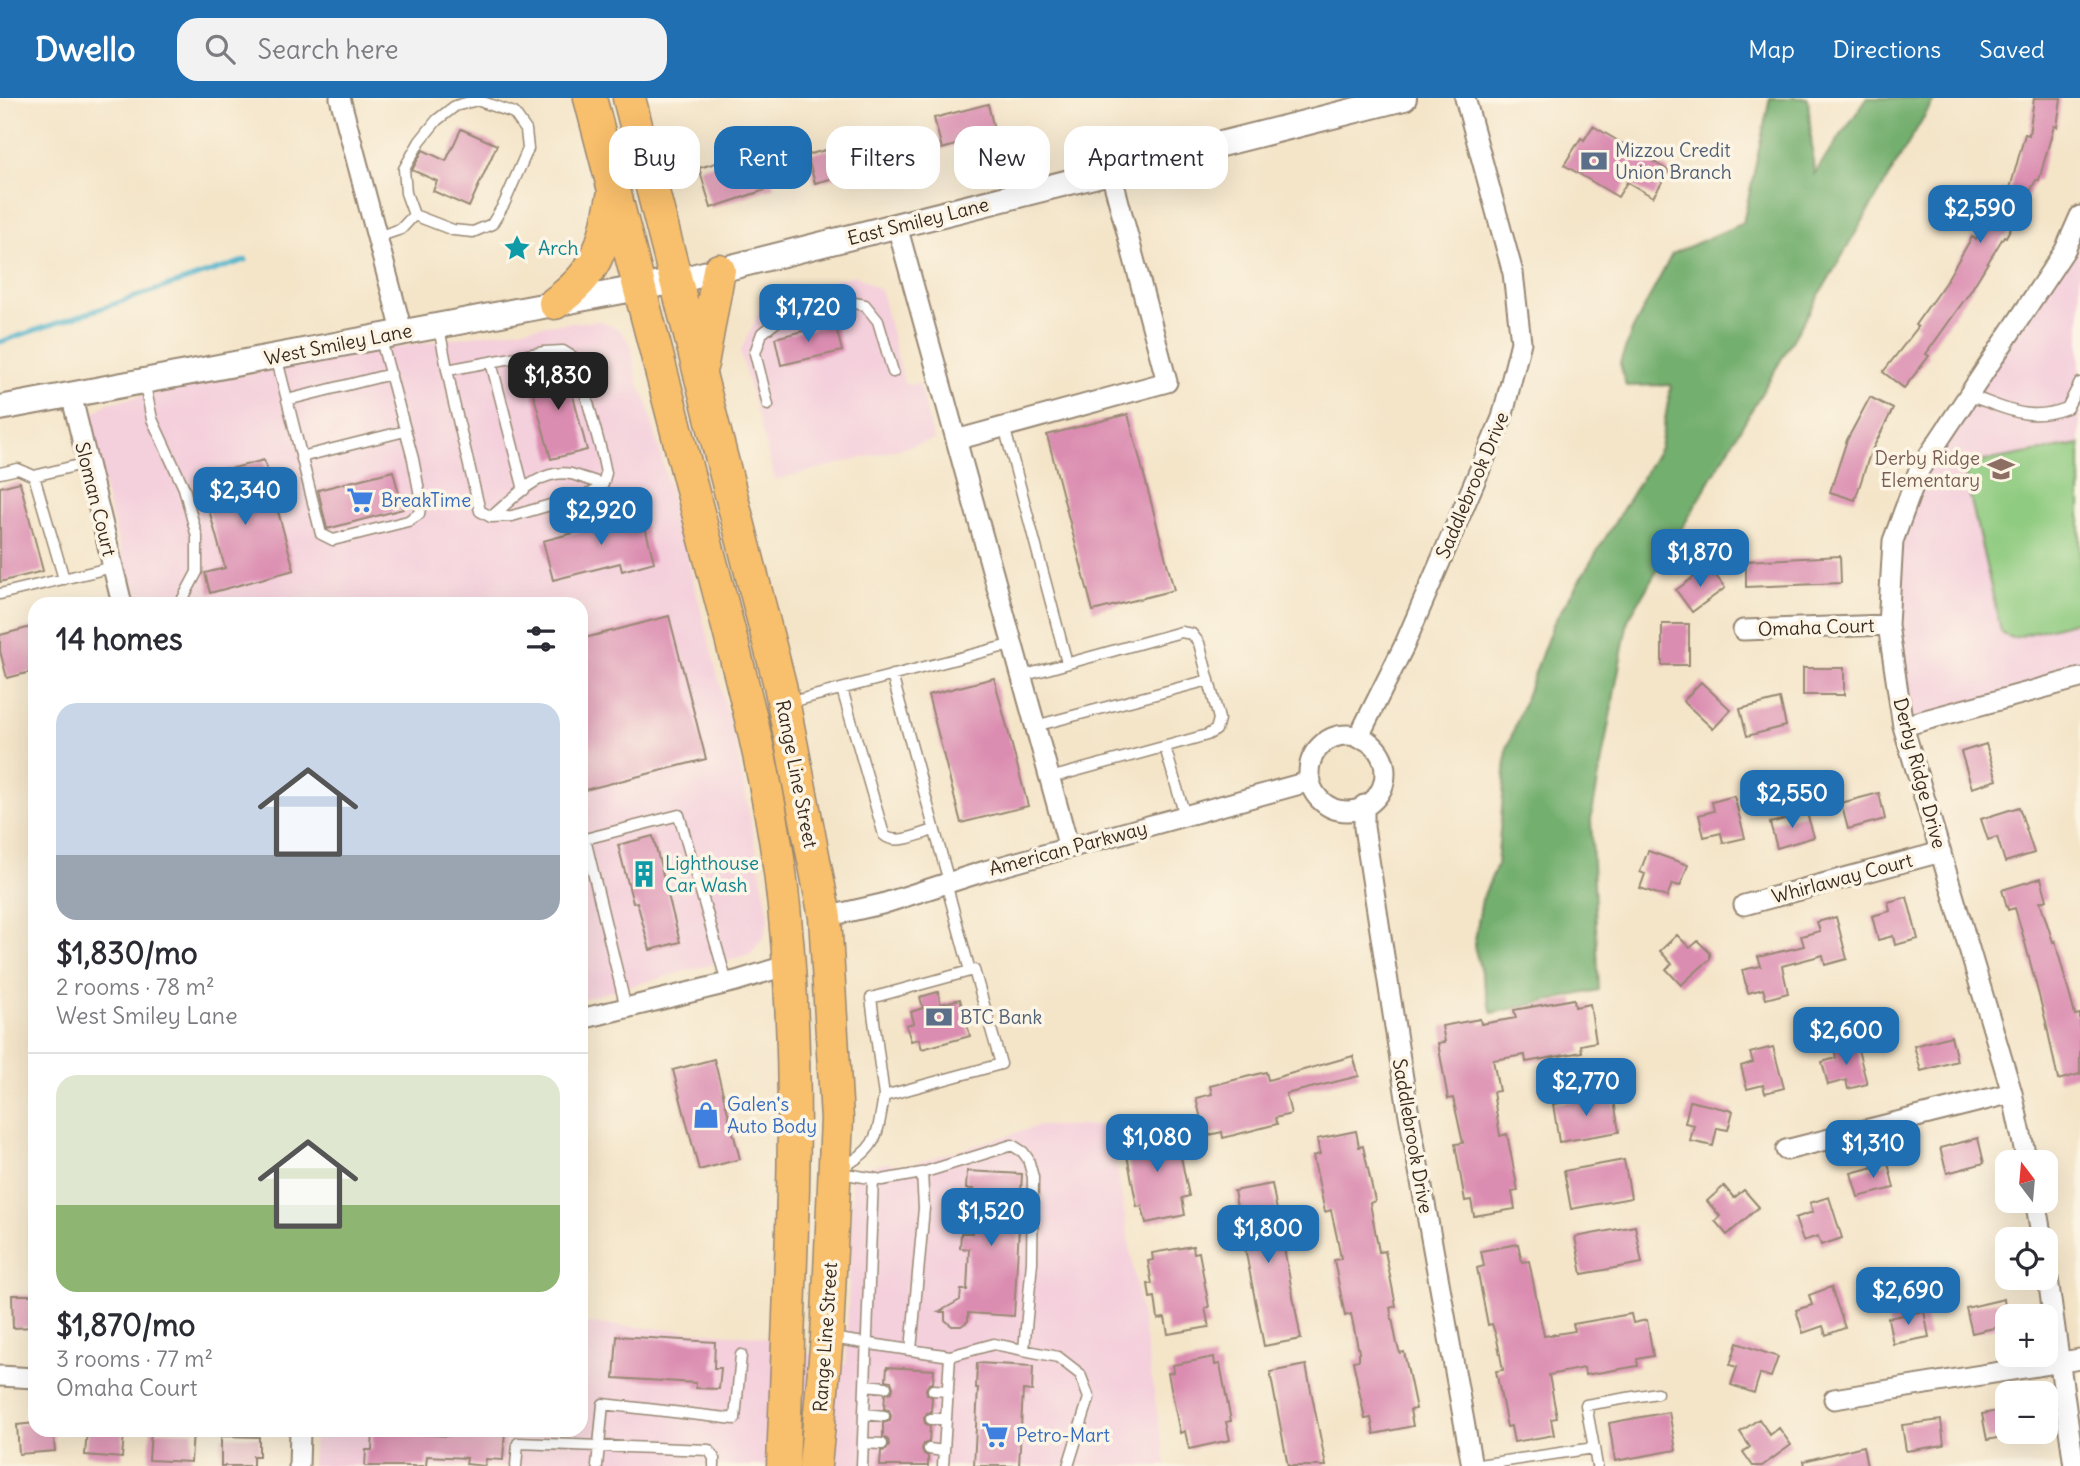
<!DOCTYPE html>
<meta charset="utf-8">
<style>
body{margin:0;font-family:Delius,sans-serif;background:#f2f2f3;color:#2b2b33;height:100vh;display:flex;flex-direction:column;font-size:26px;white-space:nowrap}
*{box-sizing:border-box;margin:0}
p{font-size:23px;color:#7c7c81}
.icon{flex:none;width:38px;height:38px;fill:none;stroke:currentColor;stroke-width:2;stroke-linecap:round;stroke-linejoin:round}
.map{position:relative;flex:1;overflow:hidden}
.drawer{position:absolute;left:28px;top:499px;width:560px;height:840px;display:flex;flex-direction:column;background:#fff;border-radius:21px;box-shadow:0 7px 28px #0002}
.drawer>*{flex:none}
.hud{position:absolute;left:609px;top:28px;width:665px;height:63px;display:flex;gap:14px}
.needle{width:46px;rotate:344deg}
.controls{position:absolute;left:1995px;top:1052px;display:grid;gap:14px}
.controls a{display:grid;place-items:center;width:63px;height:63px;border-radius:14px;background:#fff;box-shadow:0 7px 28px #0002;font-size:35px}
.price{position:absolute;translate:-50% -60px;padding:0 16px;border-radius:14px;background:#1f6fb2;color:#fff;font-size:23px;line-height:46px;filter:drop-shadow(0 2px 4px #0008)}
.price::after{content:'';position:absolute;left:50%;top:42px;width:21px;height:16px;margin-left:-10px;background:inherit;clip-path:polygon(0 0,100% 0,50% 100%)}
.price.current{background:#222;color:#fff}
ul{padding:0;list-style:none}
li{display:grid;align-content:center;gap:14px;height:371px;padding:0 28px}
li+li{border-top:2px solid #e1e1e2}
li span{display:grid;place-items:center;height:217px;border-radius:21px;color:#555}
li>.icon{margin-inline-start:auto}
span .icon{width:126px;height:126px;fill:#fffc;stroke-width:1}
li b{font-size:30px}
h2{display:flex;justify-content:space-between;align-items:center;height:84px;padding:0 28px;font-size:30px}
.tag{padding:0 24px;border-radius:21px;background:#fff;box-shadow:0 7px 28px #0002;font-size:24px;line-height:63px}
.tag.current{background:#1f6fb2;color:#fff}
header{display:flex;align-items:center;gap:42px;box-sizing:border-box;height:98px;padding:0 35px;background:#1f6fb2;color:#fff}
header strong{font-size:33px}
nav{display:flex;gap:38px;margin-inline-start:auto;font-size:24px}
.search{width:490px;height:63px;background:#f2f2f3;display:flex;align-items:center;gap:18px;box-sizing:border-box;padding:0 24px;border-radius:21px;color:#7c7c81;font-size:26px}
.map>svg:first-child{display:block}
</style>
<header>
<strong>Dwello</strong>
<div class="search"><svg class="icon" aria-label="search" viewBox="0 0 24 24"><circle cx="10" cy="10" r="6"/><path d="M15 15l6 6"/></svg>Search here</div>
<nav><a>Map</a><a>Directions</a><a>Saved</a></nav>
</header>
<div class="map">
<svg width="2080" height="1368" viewBox="0 0 2080 1368">
<rect width="100%" height="100%" fill="#fcf5e5"/>
<filter id="ink" filterUnits="userSpaceOnUse"><feTurbulence type="fractalNoise" baseFrequency=".0143" numOctaves="2"/><feDisplacementMap in="SourceGraphic" scale="14" xChannelSelector="R" yChannelSelector="G"/><feConvolveMatrix kernelMatrix="1 2 1 2 8 2 1 2 1" color-interpolation-filters="sRGB"/></filter>
<filter id="wash" filterUnits="userSpaceOnUse"><feTurbulence type="fractalNoise" baseFrequency=".00686" numOctaves="4" result="noise"/><feDisplacementMap in="SourceGraphic" scale="28" xChannelSelector="R" yChannelSelector="G"/><feGaussianBlur stdDeviation="1.57" result="paint"/><feColorMatrix in="noise" values="0 0 0 0 0 0 0 0 0 0 0 0 0 0 0 0 0 1.4 0 .05"/><feComposite in="paint" operator="in"/></filter>
<g filter="url(#wash)">
<rect width="100%" height="100%" fill="#f4e5c9"/>
<path fill="#f4cfdc" d="M2080,117V580L1903,628L1888,527L1910,395Z
M855,177L881,193L904,285L910,287L919,285L934,342L775,382L740,254L767,198Z
M601,223L620,232L631,247L637,282L648,308L736,648L769,817L765,836L751,856L581,901V506H134L86,321L108,305L335,258L554,226Z
M1039,1028H1110L1166,1368H312L314,1332H581V1225L758,1238L846,1267L852,1096L848,1073L886,1065L906,1068Z"/>
<path fill="#8fcb80" stroke="#657a4f" stroke-width="2" d="M2080,346V522L2013,540L2004,537L2001,533L1965,376V369L1973,365Z"/>
<path fill="#73af6e" stroke="#576c46" stroke-width="2" d="M1770,0H1808L1814,76L1867,0H1935L1628,522L1591,721L1599,892L1492,915L1474,848L1482,801L1497,767L1507,650L1553,526L1660,350L1671,287L1626,288L1620,265L1631,235L1672,156L1743,125Z"/>
<g fill="none" stroke-linecap="round" stroke-linejoin="round">
<path stroke="#4bb1ca" stroke-width="5" d="M0,244L246,162"/>
</g>
<g id="blocks">
<path fill="#db8db1" d="M2034,0H2061L2057,29L2054,28L2039,82H2036L2006,139L2004,138L1970,194L1926,256L1929,258L1904,290L1883,274L1918,229L1915,227L1945,185L1972,139L1976,141L2002,91L2009,94L2025,36L2029,37Z
M988,6L994,31L965,39L966,44L942,51L934,20Z
M1593,28L1669,73L1653,99L1627,84L1618,99L1564,67L1581,40L1584,42Z
M461,31L497,47L469,109L433,93L437,83L412,72L423,52L446,63Z
M870,40L876,65L859,69L860,73L815,85L807,57Z
M733,60L736,70L766,61L774,89L711,110L699,70Z
M835,225L842,253L781,267L775,240Z
M565,267L587,352L551,361L528,276Z
M1870,299L1893,311L1870,356L1855,402L1830,394L1847,342Z
M1128,316L1174,492L1093,513L1047,337Z
M264,362L294,472L210,495L205,475L225,470L200,379Z
M393,373L403,411L327,431L318,392Z
M20,384L43,473L0,484V389Z
M640,409L654,464L622,473L620,465L553,482L543,443L611,425L609,417Z
M1840,458L1841,485L1746,489V463Z
M1709,468L1725,490L1692,514L1676,492Z
M669,518L706,661L581,693V541Z
M1662,526H1689V567H1662Z
M35,528V573L7,580L0,553V537Z
M1803,570H1844V597H1803Z
M994,580L1028,708L961,725L928,597Z
M1701,584L1731,612L1713,631L1683,603Z
M1780,601L1786,628L1747,638L1740,611Z
M1986,646L1997,682L1972,690L1961,654Z
M1879,695L1885,721L1848,731L1841,705Z
M1734,698L1745,740L1723,745L1721,735L1704,739L1699,717L1714,713L1712,704Z
M2019,709L2034,755L2005,764L1997,739L1988,742L1981,721Z
M1807,715L1814,739L1777,750L1770,725Z
M653,738L680,844L650,852L637,804L633,805L618,747Z
M1648,753L1688,767L1680,788L1672,786L1667,799L1640,790L1645,776L1640,774Z
M2041,780L2047,802L2040,804L2053,844L2055,843L2075,917L2080,916V976L2058,982L2046,924L2024,841L2015,810L2008,812L2002,792Z
M1907,799L1918,841L1895,847L1893,838L1878,842L1872,818L1890,813L1888,804Z
M1836,819L1847,861L1825,867L1823,857L1782,868L1788,895L1766,901L1763,891L1748,895L1742,872L1761,868L1758,859L1804,848L1801,838L1820,833L1817,824Z
M1677,837L1690,850L1698,843L1710,855V861L1681,887L1666,871L1672,866L1660,853Z
M938,894L941,906L960,901L970,938L922,951L919,941L911,943L906,927L914,925L911,914L923,910L920,899Z
M1574,901L1575,909L1590,906L1596,944L1581,947L1582,954L1526,964L1525,957L1493,962L1499,993L1493,994L1500,1038L1507,1036L1518,1093L1512,1094L1515,1111L1474,1118L1471,1102L1465,1103L1455,1046L1463,1045L1453,1000L1448,1001L1438,945L1445,944L1442,928L1480,921L1481,926L1516,920L1514,912Z
M1951,938L1957,963L1921,973L1914,948Z
M1856,944L1867,986L1848,991L1846,982L1828,987L1822,964L1836,960L1834,950Z
M1773,949L1784,990L1765,995L1763,987L1747,991L1741,968L1753,964L1750,955Z
M1353,958L1359,978L1286,996L1291,1016L1275,1020L1277,1026L1223,1040L1222,1034L1205,1038L1196,1000L1212,996L1210,988L1266,974L1268,982Z
M714,961L740,1061L699,1072L673,972Z
M1613,996L1619,1034L1559,1044L1553,1006Z
M1690,1003L1733,1013L1728,1032L1717,1030L1713,1048L1690,1043L1694,1027L1685,1025Z
M1169,1027L1173,1045L1178,1044L1189,1098L1182,1100L1185,1117L1146,1125L1142,1108L1137,1109L1126,1052L1132,1051L1129,1035Z
M1356,1033L1359,1049L1363,1048L1375,1103L1370,1105L1379,1154L1385,1153L1396,1208L1390,1210L1397,1246L1400,1255L1404,1254L1416,1311L1410,1312L1413,1328L1374,1336L1371,1320L1365,1321L1353,1263L1359,1262V1254L1351,1216L1345,1218L1334,1162L1341,1161L1338,1144L1331,1112L1325,1114L1313,1058L1320,1056L1317,1041Z
M1978,1040L1984,1065L1947,1075L1940,1050Z
M1624,1062L1631,1100L1571,1111L1564,1073Z
M1888,1065L1894,1090L1858,1099L1851,1075Z
M967,1073L1022,1076L1014,1218L968,1215V1223L961,1228H952L945,1222V1214H939L960,1202L961,1192H967L969,1151L960,1150L961,1135H972L974,1091H966Z
M1272,1086L1301,1241L1264,1248L1234,1093Z
M1724,1088L1734,1100L1744,1092L1759,1109L1727,1137L1715,1123L1720,1118L1707,1103Z
M1829,1099L1842,1140L1821,1147L1818,1138L1803,1143L1795,1120L1813,1114L1810,1105Z
M1635,1128L1642,1165L1582,1176L1575,1139Z
M1518,1146L1522,1164L1529,1163L1544,1238L1575,1233L1573,1226L1631,1216L1633,1225L1647,1222L1653,1258L1637,1261L1638,1268L1585,1277L1584,1270L1549,1277L1557,1320L1551,1321L1554,1337L1514,1344L1511,1328L1507,1329L1496,1273L1503,1272L1497,1241L1492,1226L1488,1227L1477,1170L1484,1168L1481,1153Z
M1193,1148L1194,1155L1199,1154L1209,1209L1205,1210L1209,1229L1168,1236L1165,1220L1158,1221L1155,1199L1150,1200L1148,1186H1152L1148,1163L1153,1162L1152,1155Z
M1831,1189L1845,1230L1826,1237L1823,1228L1803,1235L1796,1212L1812,1207L1809,1197Z
M12,1197H35V1229L13,1230Z
M2004,1201L2007,1227L1972,1235L1966,1210Z
M1924,1213L1929,1239L1893,1246L1888,1220Z
M617,1238L715,1244L714,1270H721L719,1291L696,1290V1285L614,1280Z
M1737,1245L1778,1259L1771,1279L1760,1276L1754,1295L1731,1287L1737,1269L1730,1267Z
M1214,1259L1215,1267L1220,1266L1231,1323L1226,1324L1230,1342L1189,1351L1185,1333L1180,1335L1168,1275L1174,1274L1173,1267Z
M977,1265L1033,1268L1032,1293L1023,1292L1019,1368H974L978,1290H976Z
M1306,1267L1326,1368H1288L1270,1274Z
M887,1269L934,1272L933,1285L929,1286L926,1291L927,1296L932,1299L931,1314L927,1315L924,1320L925,1325L930,1328L929,1344L924,1346L922,1351L924,1356L928,1358V1368H880L881,1353L886,1352L889,1347L888,1342L883,1339V1325L890,1323L891,1318L889,1312L884,1311L885,1296L892,1294L893,1289L891,1283L886,1282Z
M2007,1311V1338L1987,1342L1982,1316Z
M1669,1314L1676,1352L1615,1363L1609,1325Z
M1759,1321L1770,1337L1779,1330L1791,1347L1762,1368H1753L1743,1354L1750,1349L1740,1334Z
M1941,1322L1944,1347L1906,1353L1902,1327Z
M35,1325V1332H53L55,1353L19,1356L17,1327Z
M87,1332L124,1335L122,1360L85,1357Z
M151,1332L193,1333L191,1364L149,1362Z
M449,1332H505L503,1362L486,1361L485,1368L466,1366L467,1360L427,1358L426,1368H365L366,1352H372L373,1333L448,1338Z
M221,1338L259,1339V1358H253V1368H221Z
M1863,1348L1867,1368H1805L1804,1363Z"/>
</g>
</g>
<g filter="url(#ink)">
<use href="#blocks" fill-opacity="0" stroke="#988874" stroke-width="2"/>
<g fill="none" stroke-linecap="round" stroke-linejoin="round">
<defs>
<path id="service" d="M377,139L401,131L414,117L406,95L404,71L420,43L437,22L455,8L477,2L514,15L526,32L528,51L504,106L492,126L473,134L453,132L414,117
M439,230L453,301L480,413L491,419L512,418L592,395L603,386L606,375L602,356L581,279L573,259L563,253L544,254L447,272
M276,258L321,436L333,442L408,423L419,416L421,403L413,361L380,238
M491,264L524,392
M144,283L152,321L184,390L197,439V474L180,506
M1968,297C2006,310 2027,325 2067,310L2080,285
M287,302L391,276
M768,307L755,255L762,235L780,221L849,204L865,207L878,223L893,274
M1004,328L1067,565
M301,359L405,333
M0,375L18,371L34,378L87,365
M34,378L64,481
M491,419C513,401 539,370 571,376C582,379 592,383 603,386
M0,496L113,469
M892,577L949,784
M1022,578L1181,534L1192,536L1199,545L1219,621L1216,632L1207,637L1050,680
M842,591L884,737C895,748 920,736 934,732
M787,605L1013,546
M1035,628L1209,582
M1165,649L1185,718
M946,785L970,873L974,872L1001,966L884,998L871,900L970,873
M626,910L585,741L679,717L727,885
M841,1070C879,1050 877,1037 884,998
M840,1075L882,1082L922,1075L1012,1047L1023,1054L1028,1061L1033,1079L1032,1164L1024,1252
M831,1240L950,1258L943,1368
M911,1252L924,1110L922,1075
M950,1258L994,1246L1058,1259L1080,1276L1089,1300L1068,1368
M866,1287L886,1289
M933,1292L948,1293
M864,1316L884,1318
M931,1321H946
M863,1345L882,1346
M1594,1350L1586,1307L1657,1295
M929,1351L944,1353
M516,1368L518,1345L709,1352L714,1360V1368
M597,1368L603,1306L735,1321L741,1257
M862,1368L873,1080
M1472,1368L1594,1350L1597,1368"/>
<path id="minor" d="M340,0L402,233
M897,128L1069,750
M71,296L122,506
M956,342L1167,284L1111,75
M1743,532L1888,527
M1903,628L2080,580
M1309 675a38 38 0 1 1 76 0a38 38 0 1 1-76 0Z
M1358,640L1404,548L1502,320L1521,244L1513,175L1465,0
M1364,707V729L1406,1000L1472,1368
M1744,807L1941,754
M825,819L882,806L985,773L1311,683
M581,921L736,883L788,867
M1786,1052L2012,995
M2027,1064L2012,995L1903,628L1888,527L1893,443L1919,372L2065,152L2080,118
M2035,1102L2042,1141
M2046,1166L2074,1368
M0,1278L35,1280
M1834,1301L2080,1261
M299,1368L300,1332"/>
<path id="tertiary" d="M0,310L676,183L1404,0"/>
<path id="primary" d="M590,0C627,142 664,284 701,426C731,541 764,656 780,774C805,971 790,1170 783,1368
M629,0L780,587L825,819L837,1021L827,1239L815,1368
M555,205C599,173 602,150 613,99
M702,266L719,172"/>
</defs>
<use href="#service" stroke="#988874" stroke-width="13"/>
<use href="#minor" stroke="#988874" stroke-width="23"/>
<use href="#tertiary" stroke="#988874" stroke-width="28"/>
<use href="#primary" stroke="#988874" stroke-width="35"/>
<use href="#service" stroke="#fff" stroke-width="10"/>
<use href="#minor" stroke="#fff" stroke-width="19"/>
<use href="#tertiary" stroke="#fff" stroke-width="24"/>
<use href="#primary" stroke="#f8bf6c" stroke-width="32"/>
</g>
</g>
<defs>
<symbol id="bank-bare" viewBox="-9 -9 18 18"><path d="M-6-4H6V4H-6ZM0-2.3a2.3 2.3 0 1 0 0 4.6a2.3 2.3 0 1 0 0-4.6Z" fill="#5c6f8a" stroke="#fcf5e5" stroke-width="2.5" paint-order="stroke"/></symbol>
<symbol id="sight-bare" viewBox="-9 -9 18 18"><path d="M0-6L1.8-2.2L6-1.7L2.9 1.2L3.7 5.4L0 3.3L-3.7 5.4L-2.9 1.2L-6-1.7L-1.8-2.2Z" fill="#0f9aa8" stroke="#fcf5e5" stroke-width="2.5" paint-order="stroke"/></symbol>
<symbol id="school-bare" viewBox="-9 -9 18 18"><path d="M0-5L7-2L0 1L-7-2ZM-4 1L0 2.5L4 1V4Q0 6-4 4Z" fill="#8d6e63" stroke="#fcf5e5" stroke-width="2.5" paint-order="stroke"/></symbol>
<symbol id="supermarket-bare" viewBox="-9 -9 18 18"><path d="M-6-5.5h2.5l.6 2H6L4.5 2H-2.5L-4.4-4H-6ZM-1.5 3.2a1.3 1.3 0 1 0 .1 0ZM3 3.2a1.3 1.3 0 1 0 .1 0Z" fill="#3f7fe0" stroke="#fcf5e5" stroke-width="2.5" paint-order="stroke"/></symbol>
<symbol id="building-bare" viewBox="-9 -9 18 18"><path d="M-4-6H4V6H1V3H-1V6H-4ZM-2.5-4.3h1.7v1.8h-1.7ZM.8-4.3h1.7v1.8H.8ZM-2.5-1h1.7V.8h-1.7ZM.8-1h1.7V.8H.8Z" fill="#0f9aa8" stroke="#fcf5e5" stroke-width="2.5" paint-order="stroke"/></symbol>
<symbol id="shop-bare" viewBox="-9 -9 18 18"><path d="M-5-2.5h2.3a2.7 3.5 0 0 1 5.4 0H5L5.5 6h-11ZM-1.5-2.5h3a1.5 2.3 0 0 0-3 0Z" fill="#3f7fe0" stroke="#fcf5e5" stroke-width="2.5" paint-order="stroke"/></symbol>
</defs>
<g fill-rule="evenodd">
<use href="#bank-bare" x="1575" y="44" width="38" height="38"/>
<use href="#sight-bare" x="498" y="131" width="38" height="38"/>
<use href="#school-bare" x="1982" y="352" width="38" height="38"/>
<use href="#supermarket-bare" x="341" y="383" width="38" height="38"/>
<use href="#building-bare" x="625" y="757" width="38" height="38"/>
<use href="#bank-bare" x="920" y="900" width="38" height="38"/>
<use href="#shop-bare" x="687" y="998" width="38" height="38"/>
<use href="#supermarket-bare" x="976" y="1318" width="38" height="38"/>
</g>
<g text-anchor="middle" stroke-width="7" stroke-linejoin="round" paint-order="stroke">
<g font-size="19" fill="#4e5e75" stroke="#fcf5e5" text-anchor="start">
<text x="1615" y="59">Mizzou Credit<tspan x="1615" dy="22">Union Branch</tspan></text>
<text x="960" y="926">BTC Bank</text>
</g>
<g font-size="19" fill="#3b2a1e" stroke="#fcf5e5">
<text transform="translate(918 123) rotate(-14)" y="7">East Smiley Lane</text>
<text transform="translate(338 246) rotate(-11)" y="7">West Smiley Lane</text>
<text transform="translate(1472 387) rotate(-67)" y="7">Saddlebrook Drive</text>
<text transform="translate(96 401) rotate(76)" y="7">Sloman Court</text>
<text transform="translate(1816 529) rotate(-2)" y="7">Omaha Court</text>
<text transform="translate(1920 675) rotate(75)" y="7">Derby Ridge Drive</text>
<text transform="translate(797 676) rotate(79)" y="7">Range Line Street</text>
<text transform="translate(1068 750) rotate(-15)" y="7">American Parkway</text>
<text transform="translate(1842 780) rotate(-15)" y="7">Whirlaway Court</text>
<text transform="translate(1413 1038) rotate(80)" y="7">Saddlebrook Drive</text>
<text transform="translate(825 1239) rotate(-86)" y="7">Range Line Street</text>
</g>
<g font-size="19" fill="#0d838f" stroke="#fcf5e5" text-anchor="start">
<text x="538" y="157">Arch</text>
<text x="665" y="772">Lighthouse<tspan x="665" dy="22">Car Wash</tspan></text>
</g>
<g font-size="19" fill="#785e54" stroke="#fcf5e5" text-anchor="end">
<text x="1980" y="367">Derby Ridge<tspan x="1980" dy="22">Elementary</tspan></text>
</g>
<g font-size="19" fill="#366cbe" stroke="#fcf5e5" text-anchor="start">
<text x="381" y="409">BreakTime</text>
<text x="727" y="1013">Galen's<tspan x="727" dy="22">Auto Body</tspan></text>
<text x="1016" y="1344">Petro-Mart</text>
</g>
</g>
</svg>
<div class="controls">
<a><svg class="needle" viewBox="-14 -14 28 28"><path d="M0-13l5 13h-10z" fill="#e53935"/><path d="M0 13l5-13h-10z" fill="#7c7c81"/></svg></a>
<a><svg class="icon" aria-label="locate" viewBox="0 0 24 24"><circle cx="12" cy="12" r="6"/><path d="M12 2v4M12 18v4M2 12h4M18 12h4"/></svg></a>
<a>+</a>
<a>−</a>
</div>
<b class="price" style="left:1980px;top:147px">$2,590</b>
<b class="price" style="left:808px;top:246px">$1,720</b>
<b class="price current" style="left:558px;top:314px">$1,830</b>
<b class="price" style="left:245px;top:429px">$2,340</b>
<b class="price" style="left:601px;top:449px">$2,920</b>
<b class="price" style="left:1700px;top:491px">$1,870</b>
<b class="price" style="left:1792px;top:732px">$2,550</b>
<b class="price" style="left:1846px;top:969px">$2,600</b>
<b class="price" style="left:1586px;top:1020px">$2,770</b>
<b class="price" style="left:1157px;top:1076px">$1,080</b>
<b class="price" style="left:1873px;top:1082px">$1,310</b>
<b class="price" style="left:991px;top:1150px">$1,520</b>
<b class="price" style="left:1268px;top:1167px">$1,800</b>
<b class="price" style="left:1908px;top:1229px">$2,690</b>
<div class="hud">
<a class="tag">Buy</a>
<a class="tag current">Rent</a>
<a class="tag">Filters</a>
<a class="tag">New</a>
<a class="tag">Apartment</a>
</div>
<section class="drawer">
<h2>14 homes<svg class="icon" aria-label="filters" viewBox="0 0 24 24"><path d="M4 7h16M4 17h16"/><circle cx="9" cy="7" r="2"/><circle cx="15" cy="17" r="2"/></svg></h2>
<ul>
<li><span style="background:linear-gradient(#c9d6e8 70%,#9aa5b1 0)"><svg class="icon" aria-label="home" viewBox="0 0 24 24"><path d="M3 11l9-7 9 7M6 9v11h12V9"/></svg></span><div><b>$1,830/mo</b><p>2 rooms · 78 m²</p><p>West Smiley Lane</p></div></li>
<li><span style="background:linear-gradient(#dfe7d0 60%,#8fb573 0)"><svg class="icon" aria-label="home" viewBox="0 0 24 24"><path d="M3 11l9-7 9 7M6 9v11h12V9"/></svg></span><div><b>$1,870/mo</b><p>3 rooms · 77 m²</p><p>Omaha Court</p></div></li>
</ul>
</section>
</div>
